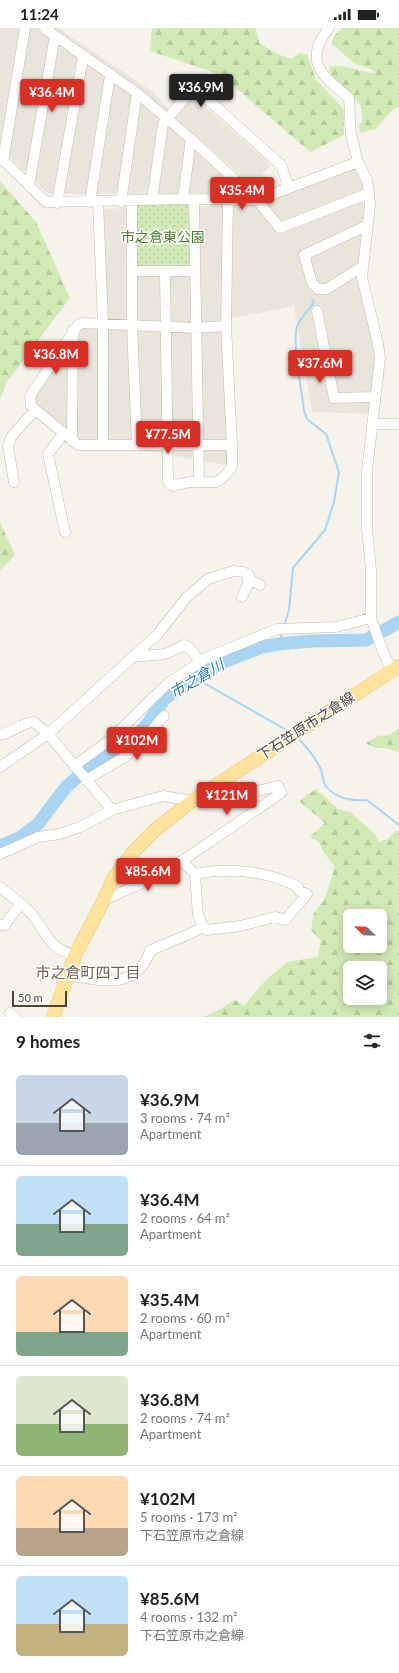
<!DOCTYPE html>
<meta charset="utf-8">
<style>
body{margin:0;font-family:Lato,"Noto Sans JP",sans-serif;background:#f2f2f2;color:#202124;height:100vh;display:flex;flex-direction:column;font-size:15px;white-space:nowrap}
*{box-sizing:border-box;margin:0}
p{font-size:13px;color:#757577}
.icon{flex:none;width:22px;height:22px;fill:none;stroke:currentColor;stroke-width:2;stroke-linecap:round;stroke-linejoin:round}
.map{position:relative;height:989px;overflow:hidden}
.drawer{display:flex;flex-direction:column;background:#fff;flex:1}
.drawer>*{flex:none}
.needle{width:26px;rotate:293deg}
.buttons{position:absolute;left:343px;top:881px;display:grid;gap:8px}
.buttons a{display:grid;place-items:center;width:44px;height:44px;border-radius:6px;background:#fff;box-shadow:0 2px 10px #0003;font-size:20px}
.scale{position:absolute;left:12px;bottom:10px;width:55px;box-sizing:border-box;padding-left:4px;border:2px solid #4b4439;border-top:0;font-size:11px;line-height:14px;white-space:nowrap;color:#4b4439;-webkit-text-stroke:3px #fff;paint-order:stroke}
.price{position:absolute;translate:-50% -34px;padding:0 9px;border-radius:4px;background:#d93025;color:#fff;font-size:13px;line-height:26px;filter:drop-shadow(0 1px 2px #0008)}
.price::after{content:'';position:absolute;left:50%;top:24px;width:12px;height:9px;margin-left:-6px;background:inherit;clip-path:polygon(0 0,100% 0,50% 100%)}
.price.active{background:#222;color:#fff}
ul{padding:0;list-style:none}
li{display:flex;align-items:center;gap:12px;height:100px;padding:0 16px}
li+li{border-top:1px solid #e0e0e0}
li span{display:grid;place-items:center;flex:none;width:112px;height:80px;border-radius:6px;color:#555}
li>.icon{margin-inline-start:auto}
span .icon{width:48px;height:48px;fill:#fffc;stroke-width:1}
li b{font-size:17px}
h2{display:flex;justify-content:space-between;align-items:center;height:48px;padding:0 16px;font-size:17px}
.status{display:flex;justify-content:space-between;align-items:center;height:28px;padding:0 20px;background:#fff;direction:ltr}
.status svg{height:11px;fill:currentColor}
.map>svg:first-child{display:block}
</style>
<div class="status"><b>11:24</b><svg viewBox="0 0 49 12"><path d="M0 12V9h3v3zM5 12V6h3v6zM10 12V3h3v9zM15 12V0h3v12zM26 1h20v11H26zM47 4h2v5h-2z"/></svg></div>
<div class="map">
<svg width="399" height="989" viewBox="0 0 399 989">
<defs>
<pattern id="forest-firs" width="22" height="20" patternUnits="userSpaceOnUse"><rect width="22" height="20" fill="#d2eab5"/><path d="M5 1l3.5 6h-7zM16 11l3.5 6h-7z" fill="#b6ca9c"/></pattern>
<pattern id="park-dots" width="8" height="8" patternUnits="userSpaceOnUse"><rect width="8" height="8" fill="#d2eab5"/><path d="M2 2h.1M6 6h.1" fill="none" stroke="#b6ca9c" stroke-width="1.8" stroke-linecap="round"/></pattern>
</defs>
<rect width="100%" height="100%" fill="#f6f3ec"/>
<path fill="#eae5da" d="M0,0H58L153,64L175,88L193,68L271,137L252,157L187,101L243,165L48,166L0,120Z
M354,141L368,160L363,238L385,322L378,386L312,384L294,278L221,292L205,298H226L227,437L81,412L34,376V367L80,299L132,297V243H195L201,298L199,178L253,177L266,174Z
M126,180V292L105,290L103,181Z"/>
<path fill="url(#forest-firs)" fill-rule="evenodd" d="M152,0H256L259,15L275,25L291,31L299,25L307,26L316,52L344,81V107L310,124L221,47L150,23Z
M342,0H399V79L394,81L375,101L361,105L358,98L363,93L361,78L331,46L329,39C346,35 359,45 376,45C367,37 360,39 353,34C345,28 340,21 331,16L334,8Z
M0,153L36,194L70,270L7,354L0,372Z
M0,494L15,527L0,542Z
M399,699V724L384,720H375L366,715L380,707C388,709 394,705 399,699Z
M316,761L338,781L350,784L375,806L379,814L388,811L397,802L399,803V989H203L215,984L235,972L244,978L263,955L287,934L318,929L321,913L311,902L314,885L324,872L335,839L324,825L319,814L310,809L325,795L299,773ZM350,888H380V918H350ZM350,940H380V970H350Z"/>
<path fill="url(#park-dots)" d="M191,176L194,241H132L133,177Z"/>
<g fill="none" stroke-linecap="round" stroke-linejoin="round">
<path stroke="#a9d4f2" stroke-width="2" d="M284,598L289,582L293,540L325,502L334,474L339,444L326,406L307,391L304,383C302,363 292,316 297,299C300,289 309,283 314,274L312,271
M279,616L282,604
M195,650L290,704
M300,712C308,721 317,731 321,742C323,747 323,753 325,757C335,771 352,773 367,772L399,797"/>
<path stroke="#a9d4f2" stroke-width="13" d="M0,818L19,810L38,796L66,759L88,740L127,716L146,698L165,670L221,635L262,619L279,616L312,613L366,612L399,594"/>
<defs>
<path id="minor" d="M44,0L137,65L191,111L257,172L280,200L369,165
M329,0C302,34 323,48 349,70L351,107L358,134L367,153L369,165L370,178L362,249L378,316L380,330L367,443V500L371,542V590L383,624L392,643
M0,129L46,174L183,171L257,172L358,134
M3,133L25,0
M29,158L55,8
M183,171L191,111
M152,172L163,96L194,59L281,137L289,160
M194,172L199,454
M132,173V297L137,417
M90,174L110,47
M98,174L103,295V417
M121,174L137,65
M57,175L83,29
M363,238L327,261H318L312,255L304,227L368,197
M132,243H195
M165,243L168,454L173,458C181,456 190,453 198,454C220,455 218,456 232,439V417
M317,283L334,370L374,369
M226,298L195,300L82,295L78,297L30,368L31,378L78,417H232L226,298L228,172
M372,396H399
M63,406L48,426L65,504
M72,413L73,302
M14,454L8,418L11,409L35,382
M248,551L260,557
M135,627C143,630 146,627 154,627C167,627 172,623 184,617L189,619L200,634
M0,707C13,704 23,694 34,694L48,706L112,782
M74,738L110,712L167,656L206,630L277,601L336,599L371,590
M0,739L48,706L157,607L186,570L208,551L233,543L243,544L249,547L248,556L242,569
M86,752L126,728L136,720L164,688
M0,826L38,809L60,806L80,799L112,782L163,768L192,773H216L278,758L281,765L182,833L154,843L140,856L104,872
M195,846L198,887L203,899
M0,859C10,868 25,877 33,888C48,906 48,921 75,927
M0,897H5L20,876
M66,947C101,952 135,964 150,923C167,914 186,909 203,899L207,902L240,898L275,889L285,892L307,866L299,863L298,859C269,843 227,839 195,846L182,833
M10,985L15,989"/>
<path id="major" d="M53,989L75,927L104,872L113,851L134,823L155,802L192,773L399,638"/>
</defs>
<use href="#minor" stroke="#c2bbae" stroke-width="11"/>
<use href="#major" stroke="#e6c16a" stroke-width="14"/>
<use href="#minor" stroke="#fff" stroke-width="10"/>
<use href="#major" stroke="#ffe39c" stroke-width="13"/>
</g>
<g text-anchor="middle" stroke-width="3" stroke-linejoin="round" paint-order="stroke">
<g font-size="14" fill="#4a7f2a" stroke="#fff">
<text x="163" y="214">市之倉東公園</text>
</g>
<g font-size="14" fill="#4b4439" stroke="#fff">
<text transform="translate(306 698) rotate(-33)" y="5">下石笠原市之倉線</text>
</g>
<g font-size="15" font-style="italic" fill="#2e7ab2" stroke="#fff">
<text transform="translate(197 651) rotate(-31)" y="5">市之倉川</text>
</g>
<g font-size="15" fill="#6e6250" stroke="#fff">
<text x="88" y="950">市之倉町四丁目</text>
</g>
</g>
</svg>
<div class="buttons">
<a><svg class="needle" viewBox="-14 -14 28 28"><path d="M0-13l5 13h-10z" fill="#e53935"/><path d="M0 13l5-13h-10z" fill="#757577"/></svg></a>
<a><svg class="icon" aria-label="layers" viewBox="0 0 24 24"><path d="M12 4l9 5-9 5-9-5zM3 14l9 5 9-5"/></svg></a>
</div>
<div class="scale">50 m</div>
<b class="price active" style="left:201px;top:80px">¥36.9M</b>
<b class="price" style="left:52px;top:85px">¥36.4M</b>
<b class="price" style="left:242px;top:183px">¥35.4M</b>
<b class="price" style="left:56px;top:347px">¥36.8M</b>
<b class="price" style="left:320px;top:356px">¥37.6M</b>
<b class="price" style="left:168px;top:427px">¥77.5M</b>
<b class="price" style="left:137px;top:733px">¥102M</b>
<b class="price" style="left:227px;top:788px">¥121M</b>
<b class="price" style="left:148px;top:864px">¥85.6M</b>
</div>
<section class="drawer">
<h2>9 homes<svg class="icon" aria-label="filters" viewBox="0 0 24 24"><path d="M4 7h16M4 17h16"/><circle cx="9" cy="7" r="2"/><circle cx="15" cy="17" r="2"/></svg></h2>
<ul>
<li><span style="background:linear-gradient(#c9d6e8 60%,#9aa5b1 0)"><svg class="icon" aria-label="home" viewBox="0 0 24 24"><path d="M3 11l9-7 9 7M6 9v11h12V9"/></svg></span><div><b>¥36.9M</b><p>3 rooms · 74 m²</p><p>Apartment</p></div></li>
<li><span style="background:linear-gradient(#bfe0f5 60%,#7fa58c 0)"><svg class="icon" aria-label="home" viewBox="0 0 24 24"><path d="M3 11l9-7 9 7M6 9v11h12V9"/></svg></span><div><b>¥36.4M</b><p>2 rooms · 64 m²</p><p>Apartment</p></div></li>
<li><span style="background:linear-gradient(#ffd9b3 70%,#7fa58c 0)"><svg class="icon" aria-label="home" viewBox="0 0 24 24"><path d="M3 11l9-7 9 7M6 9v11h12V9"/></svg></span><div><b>¥35.4M</b><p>2 rooms · 60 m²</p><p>Apartment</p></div></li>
<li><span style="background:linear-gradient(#dfe7d0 60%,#8fb573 0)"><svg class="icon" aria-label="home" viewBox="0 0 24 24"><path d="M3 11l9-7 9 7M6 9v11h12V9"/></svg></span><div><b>¥36.8M</b><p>2 rooms · 74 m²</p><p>Apartment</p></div></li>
<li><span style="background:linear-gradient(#ffd9b3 65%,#b9a48a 0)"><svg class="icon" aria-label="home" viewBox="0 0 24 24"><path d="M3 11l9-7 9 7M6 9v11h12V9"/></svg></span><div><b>¥102M</b><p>5 rooms · 173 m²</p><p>下石笠原市之倉線</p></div></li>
<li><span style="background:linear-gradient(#bfe0f5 60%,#c2b280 0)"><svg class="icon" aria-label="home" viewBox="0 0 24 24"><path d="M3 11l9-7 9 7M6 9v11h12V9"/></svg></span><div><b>¥85.6M</b><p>4 rooms · 132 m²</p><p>下石笠原市之倉線</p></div></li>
</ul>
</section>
